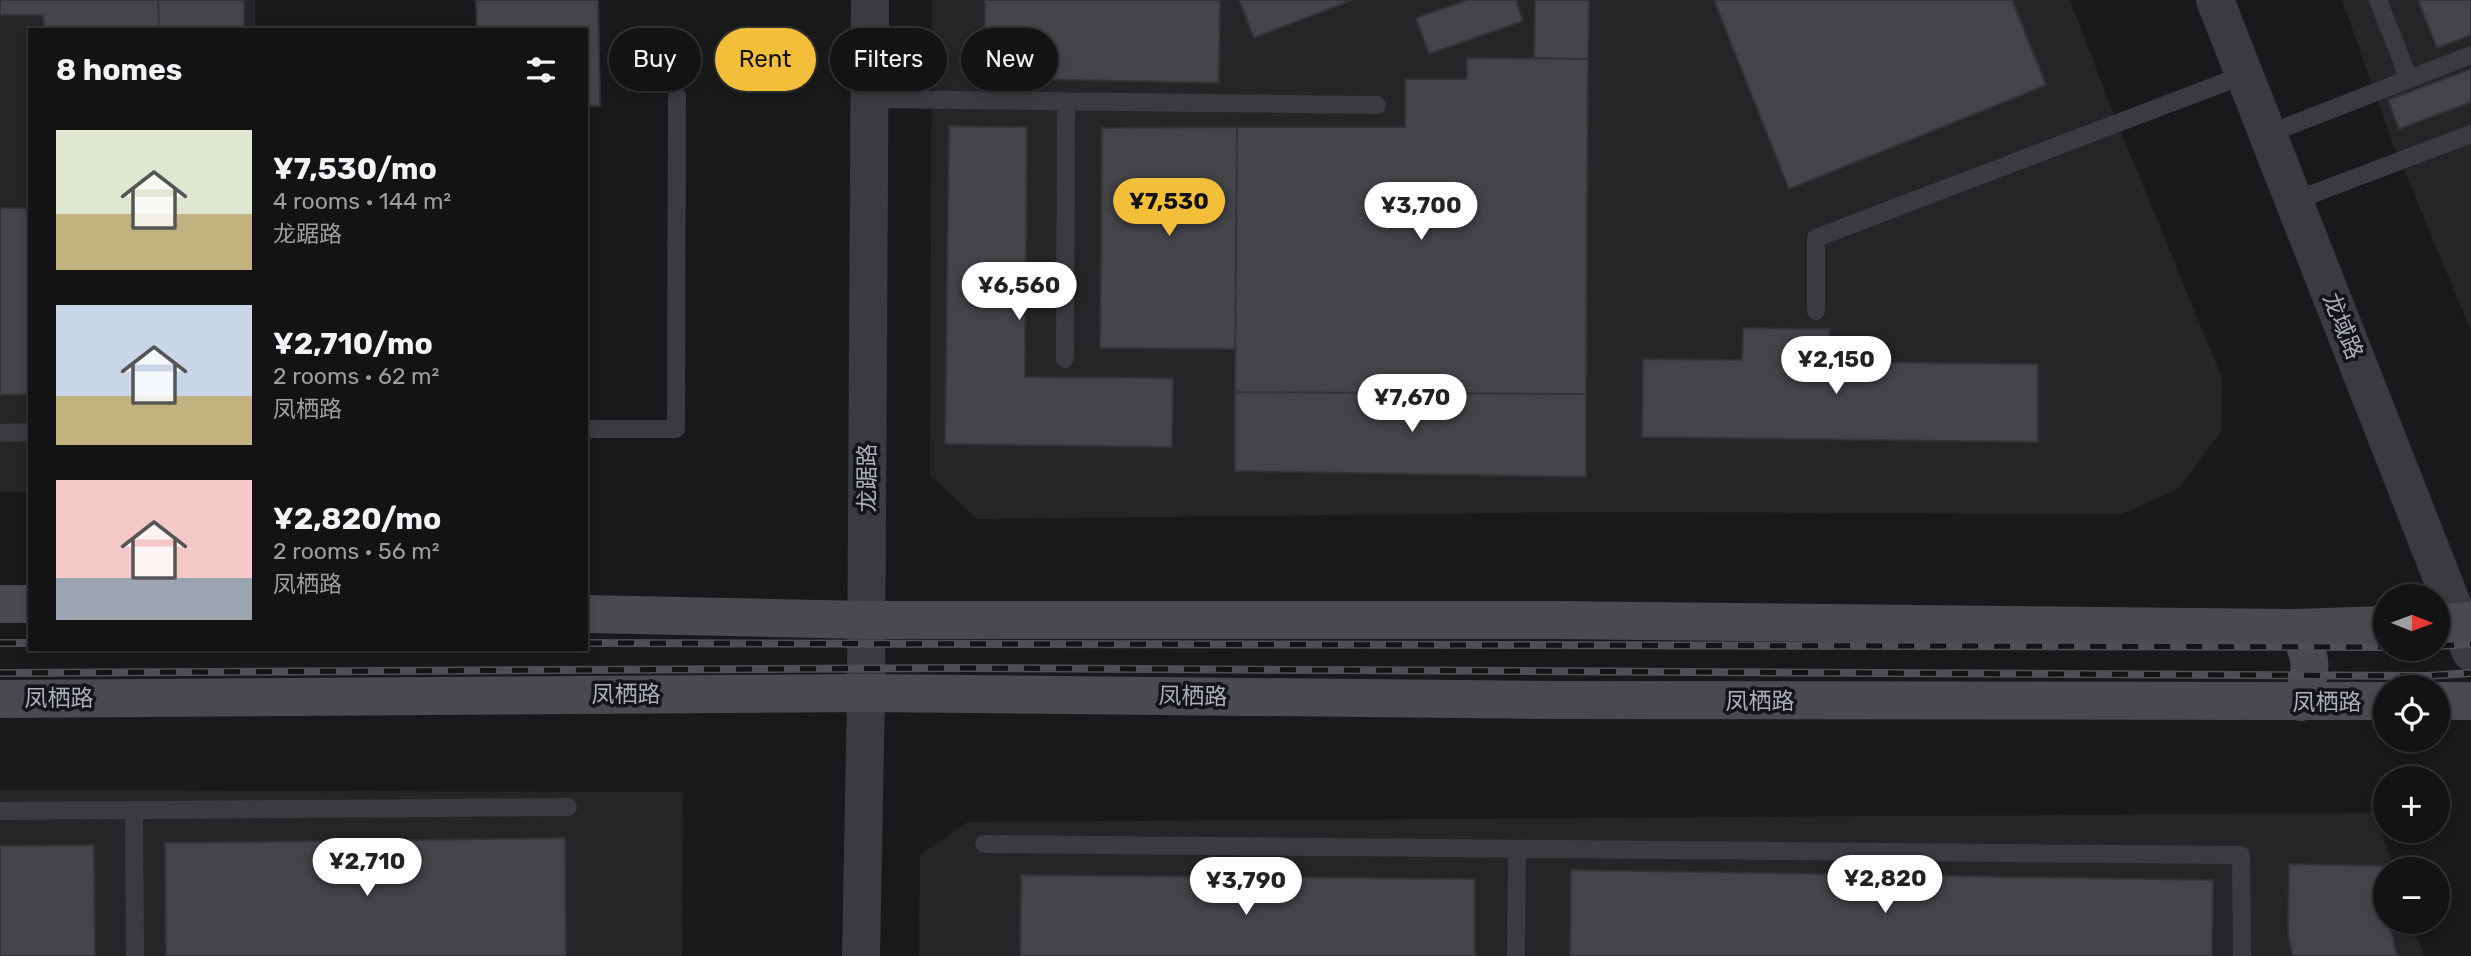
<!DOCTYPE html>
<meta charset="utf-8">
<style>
body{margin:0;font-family:Rubik,"Noto Sans SC",sans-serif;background:#1c1c1d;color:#f1f3f6;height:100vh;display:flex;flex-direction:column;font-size:26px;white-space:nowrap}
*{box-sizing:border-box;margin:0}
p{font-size:23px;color:#9d9ea0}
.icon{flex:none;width:38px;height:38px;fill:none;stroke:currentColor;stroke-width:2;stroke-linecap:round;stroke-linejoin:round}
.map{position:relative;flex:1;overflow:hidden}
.panel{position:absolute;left:28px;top:28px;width:560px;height:623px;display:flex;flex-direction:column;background:#131314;border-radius:0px;box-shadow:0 4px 10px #0003,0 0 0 2px #323234}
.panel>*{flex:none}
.hud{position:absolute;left:609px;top:28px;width:665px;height:63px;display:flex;gap:14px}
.needle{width:46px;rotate:91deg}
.controls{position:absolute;left:2373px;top:584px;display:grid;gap:14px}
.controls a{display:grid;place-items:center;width:77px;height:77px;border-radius:50%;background:#131314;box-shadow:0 4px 10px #0003,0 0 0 2px #323234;font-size:35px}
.price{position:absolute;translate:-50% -60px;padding:0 16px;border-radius:24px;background:#fff;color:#222;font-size:23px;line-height:46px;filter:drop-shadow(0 2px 4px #0008)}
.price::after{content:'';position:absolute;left:50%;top:42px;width:21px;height:16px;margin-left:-10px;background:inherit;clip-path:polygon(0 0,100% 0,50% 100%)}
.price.on{background:#f4bf38;color:#111}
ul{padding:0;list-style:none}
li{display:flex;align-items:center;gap:21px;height:175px;padding:0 28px}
li span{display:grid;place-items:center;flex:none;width:196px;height:140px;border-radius:0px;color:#555}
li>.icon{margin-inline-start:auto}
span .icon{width:84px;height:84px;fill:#fffc;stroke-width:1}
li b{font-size:30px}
h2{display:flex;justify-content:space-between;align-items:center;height:84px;padding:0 28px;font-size:30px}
.pill{padding:0 24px;border-radius:32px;background:#131314;box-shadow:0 4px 10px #0003,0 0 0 2px #323234;font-size:24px;line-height:63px}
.pill.on{background:#f4bf38;color:#111}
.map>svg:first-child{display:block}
</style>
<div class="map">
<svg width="2471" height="956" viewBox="0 0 2471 956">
<rect width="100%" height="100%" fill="#19191b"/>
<path fill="#252528" d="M0,0H255V30H30V492H0Z
M932,0H2070L2109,102L2222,378L2221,431L2179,488L2123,514L1602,512L977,519L930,475Z
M2342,0H2471V331L2392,141Z
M0,790L683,792L682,956H0Z
M2375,813L2394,870H2385V922H2412L2424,956H919L920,855L968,822Z"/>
<path fill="#434448" stroke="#333337" stroke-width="2" d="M0,0H158L159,30H44L43,15H0Z
M158,0H244V30H159Z
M476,0H598L600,106H586V30H477Z
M985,0H1220L1219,83L984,78Z
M1239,0H1352L1254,38Z
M1467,0H1516L1523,21L1429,54L1416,18Z
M1535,0H1589L1588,59L1534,58Z
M1714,0H2012L2046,85L1789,189Z
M2418,0H2471V35L2437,48Z
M1467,58L1588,59L1586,394L1235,392L1237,127H1405V79H1467Z
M2471,69V102L2399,129L2388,100Z
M949,126L1027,127L1025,377L1173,378L1172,447L945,444Z
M1237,127L1235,349L1100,348L1102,128Z
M0,208H30V394L0,395Z
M1743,328L1830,329L1829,362L2038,364V442L1642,437L1643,359L1742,360Z
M1235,392L1586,394V477L1235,471Z
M565,838L566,956H166L165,843Z
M94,845L95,956H0V846Z
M2289,864L2390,866V870H2385V922H2389L2397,956H2293L2288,935Z
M1571,870L2213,880L2212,956H1570Z
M1021,875L1475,879V956H1020Z"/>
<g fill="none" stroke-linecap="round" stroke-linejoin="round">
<path stroke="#3a3b40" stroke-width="18" d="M2378,0L2409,79
M870,99L1377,105
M2268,134L2471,55
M2294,201L2471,134
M1816,311V238L2244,75
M1065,359L1066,102
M586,429H676L677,96
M0,433L30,432
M134,810L135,956
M0,811L568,807
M984,844L2241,855L2242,956
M1516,956L1517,849"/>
<path stroke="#3a3b40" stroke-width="38" d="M2215,0L2471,652
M861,956L866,693L870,0"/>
<path stroke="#484a50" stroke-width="38" d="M0,604H30
M586,614L866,620H1556L2296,628L2385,625
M2438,623L2471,621
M2296,628C2313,657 2313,670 2301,702
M0,699L866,693L1553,700L2385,701
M2438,701H2471"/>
<defs>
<path id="rail" d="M0,643H30
M586,643L2385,647
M2438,646L2471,644
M0,673L967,668L2426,676L2471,673"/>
</defs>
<use href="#rail" stroke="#4d4f55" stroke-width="8"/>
<use href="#rail" stroke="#141416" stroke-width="5" stroke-dasharray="16" stroke-linecap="butt"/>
</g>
<g text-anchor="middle" stroke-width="7" stroke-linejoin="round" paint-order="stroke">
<g font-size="23" fill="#abafbb" stroke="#141416">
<text transform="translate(2343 326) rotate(68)" y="8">龙域路</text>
<text transform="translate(867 478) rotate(-90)" y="8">龙踞路</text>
<text x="626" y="702">凤栖路</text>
<text transform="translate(1193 696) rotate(1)" y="8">凤栖路</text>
<text x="59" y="706">凤栖路</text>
<text x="1760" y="709">凤栖路</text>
<text x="2327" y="710">凤栖路</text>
</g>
</g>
</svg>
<div class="controls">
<a><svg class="needle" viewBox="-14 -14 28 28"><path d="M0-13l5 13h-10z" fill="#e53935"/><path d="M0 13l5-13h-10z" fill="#9d9ea0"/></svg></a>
<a><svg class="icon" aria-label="locate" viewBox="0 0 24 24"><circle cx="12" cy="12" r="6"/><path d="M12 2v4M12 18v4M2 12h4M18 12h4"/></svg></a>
<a>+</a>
<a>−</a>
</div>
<b class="price on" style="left:1169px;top:238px">¥7,530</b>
<b class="price" style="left:1421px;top:242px">¥3,700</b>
<b class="price" style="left:1019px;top:322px">¥6,560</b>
<b class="price" style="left:1836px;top:396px">¥2,150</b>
<b class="price" style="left:1412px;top:434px">¥7,670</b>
<b class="price" style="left:367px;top:898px">¥2,710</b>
<b class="price" style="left:1885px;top:915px">¥2,820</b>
<b class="price" style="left:1246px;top:917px">¥3,790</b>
<div class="hud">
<a class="pill">Buy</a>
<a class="pill on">Rent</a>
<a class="pill">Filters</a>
<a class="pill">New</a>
</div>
<section class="panel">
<h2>8 homes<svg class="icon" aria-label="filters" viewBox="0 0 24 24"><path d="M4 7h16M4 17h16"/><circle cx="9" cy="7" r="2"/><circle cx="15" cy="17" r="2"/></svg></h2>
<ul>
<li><span style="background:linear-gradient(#dfe7d0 60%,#c2b280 0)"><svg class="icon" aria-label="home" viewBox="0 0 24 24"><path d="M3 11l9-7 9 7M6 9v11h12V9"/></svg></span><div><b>¥7,530/mo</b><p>4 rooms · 144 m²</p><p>龙踞路</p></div></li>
<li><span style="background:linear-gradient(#c9d6e8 65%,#c2b280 0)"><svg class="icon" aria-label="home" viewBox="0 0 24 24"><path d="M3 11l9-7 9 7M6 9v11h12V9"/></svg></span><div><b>¥2,710/mo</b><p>2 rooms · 62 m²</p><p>凤栖路</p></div></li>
<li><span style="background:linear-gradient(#f6c9c9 70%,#9aa5b1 0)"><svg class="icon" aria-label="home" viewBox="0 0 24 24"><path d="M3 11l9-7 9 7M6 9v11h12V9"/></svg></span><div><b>¥2,820/mo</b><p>2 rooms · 56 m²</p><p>凤栖路</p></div></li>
</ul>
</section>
</div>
